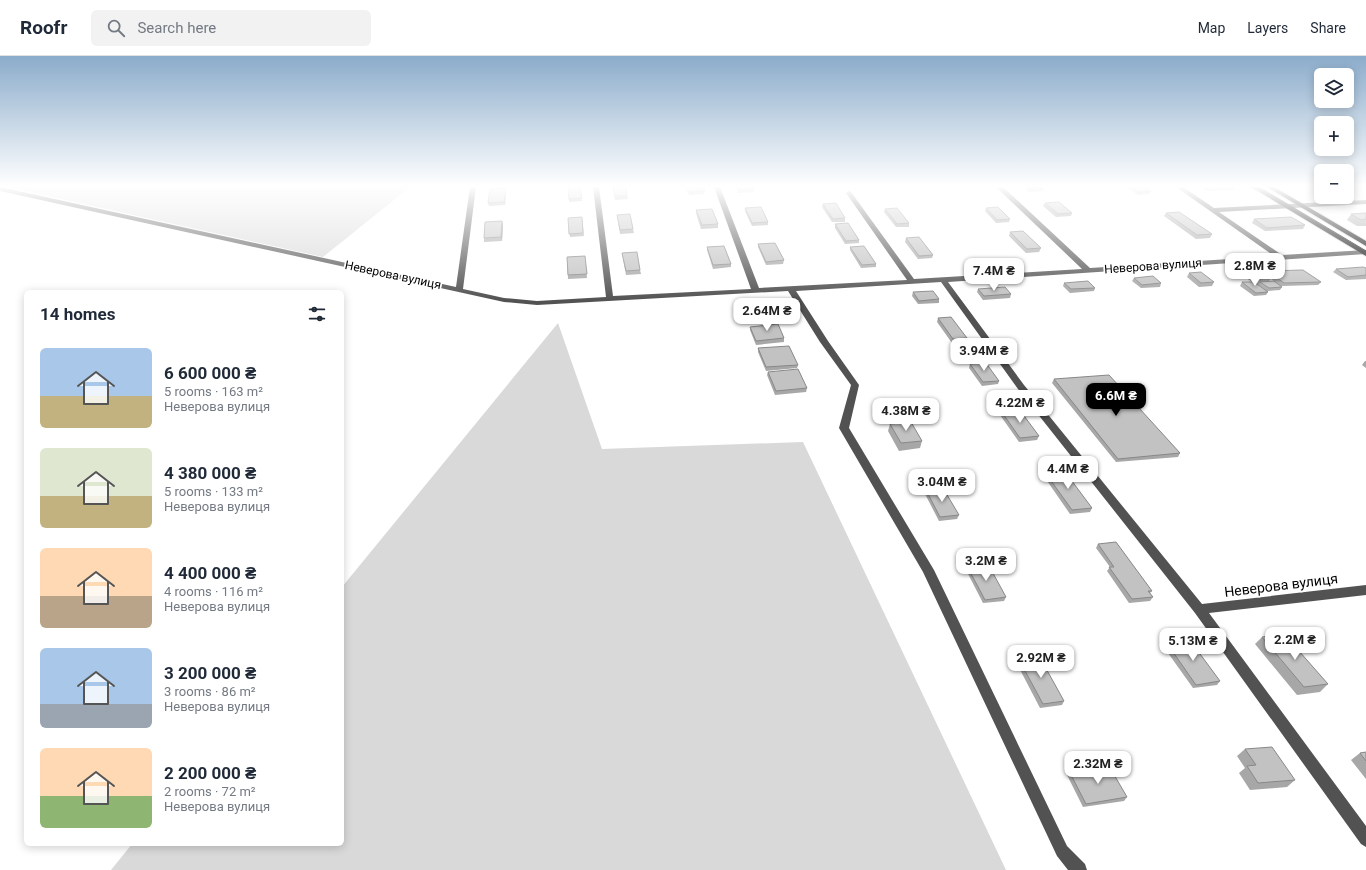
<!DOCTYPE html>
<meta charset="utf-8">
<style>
body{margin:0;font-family:Roboto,sans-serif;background:#f2f2f3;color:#1f2937;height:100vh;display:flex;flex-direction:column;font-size:15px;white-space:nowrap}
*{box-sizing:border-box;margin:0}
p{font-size:13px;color:#747a83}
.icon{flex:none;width:22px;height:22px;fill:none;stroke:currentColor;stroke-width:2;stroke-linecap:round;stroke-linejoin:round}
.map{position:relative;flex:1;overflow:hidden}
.drawer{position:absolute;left:24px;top:234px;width:320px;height:556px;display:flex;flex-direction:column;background:#fff;border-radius:6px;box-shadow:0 2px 10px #0003}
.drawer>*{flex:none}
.fabs{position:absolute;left:1314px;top:12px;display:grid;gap:8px}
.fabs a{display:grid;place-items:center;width:40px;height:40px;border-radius:6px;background:#fff;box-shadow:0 2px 10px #0003;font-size:20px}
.price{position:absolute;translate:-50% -34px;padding:0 9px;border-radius:8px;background:#fff;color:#222;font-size:13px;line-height:26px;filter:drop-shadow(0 1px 2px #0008)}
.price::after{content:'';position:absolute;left:50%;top:24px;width:12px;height:9px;margin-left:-6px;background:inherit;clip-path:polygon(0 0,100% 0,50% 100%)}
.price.on{background:#000;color:#fff}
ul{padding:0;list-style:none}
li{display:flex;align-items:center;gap:12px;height:100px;padding:0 16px}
li span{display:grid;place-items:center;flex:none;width:112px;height:80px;border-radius:6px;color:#555}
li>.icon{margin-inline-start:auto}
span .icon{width:48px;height:48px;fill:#fffc;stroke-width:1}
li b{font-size:17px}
h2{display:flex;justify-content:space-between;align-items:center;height:48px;padding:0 16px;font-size:17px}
header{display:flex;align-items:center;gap:24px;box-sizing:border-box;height:56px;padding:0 20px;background:#fff;border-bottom:1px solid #e0e1e3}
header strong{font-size:19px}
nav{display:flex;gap:22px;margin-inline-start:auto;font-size:14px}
.search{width:280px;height:36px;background:#f2f2f3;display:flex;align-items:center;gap:10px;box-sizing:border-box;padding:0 14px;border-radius:6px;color:#747a83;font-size:15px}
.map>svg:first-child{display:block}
</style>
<header>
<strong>Roofr</strong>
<div class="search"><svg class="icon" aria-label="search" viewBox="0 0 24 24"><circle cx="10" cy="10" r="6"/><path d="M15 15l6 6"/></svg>Search here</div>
<nav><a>Map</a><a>Layers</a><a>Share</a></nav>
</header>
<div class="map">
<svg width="1366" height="814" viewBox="0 0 1366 814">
<rect width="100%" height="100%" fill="#fff"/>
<path fill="#d9d9d9" d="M7,131H410L323,201Z
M558,267L602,393L803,386L1006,814H111L132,788H342V531Z"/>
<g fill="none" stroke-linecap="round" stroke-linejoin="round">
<defs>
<path id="major" d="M1251,131H1258L1366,195V200Z
M1267,131H1274L1366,185V190Z"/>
</defs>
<use href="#major" stroke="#dbdbdb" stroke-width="2"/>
<path fill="#525252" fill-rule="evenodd" d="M0,131L456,231L470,131H476L463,233L504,242L537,245L606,241L593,131H599L613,240L751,233L714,131H720L759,232L907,224L846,137L849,135L851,136L914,223L1082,213L996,131H1003L1090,212L1274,200L1176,131H1183L1214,152L1366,144V148L1219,156L1282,199L1366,194V198L948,226L1024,329L1202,548L1366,529V539L1209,557L1366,770V791L1361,788L1195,557L1018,333L941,226L796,235L828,285L859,329L849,372L934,514L1067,790L1085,808L1087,814H1068L1057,800L923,516L839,372L851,329L820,286L788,235L537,249L504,246L0,135Z"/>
<use href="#major" fill="#000" fill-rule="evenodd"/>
<path stroke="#000" stroke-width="1" d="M1259,131L1366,195"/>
</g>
<path fill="#a7a7a7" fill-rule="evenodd" d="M568,131H580L582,145L569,146Z
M613,131H626L628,143L615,144Z
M686,131H703L705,135L704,138L689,139Z
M736,131H753L754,133V136L738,137Z
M1024,131H1043L1044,132L1043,135L1029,136Z
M1127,131H1145L1151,135L1149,138L1138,139Z
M1201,131H1235L1233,134L1207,135Z
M506,135L505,149L489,150L488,147Z
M1045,147L1072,157L1071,160L1056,161L1043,150Z
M823,148L845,162V166H832L822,151Z
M745,152L768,166V169L752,170L745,155Z
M986,152L1010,163L1009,166L996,167L985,155Z
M885,153L909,167V171H896L884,156Z
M696,154L718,168V172L701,173L696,157Z
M1166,157L1212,178L1210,182L1196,183L1164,160Z
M1366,157V170H1357L1347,164L1351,158Z
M617,159L633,173L634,177L620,178Z
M582,161L584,180L570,181L568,162Z
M1254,163L1305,169L1303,173L1265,175L1252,167Z
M503,168L502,185L484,186V182Z
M835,168L859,184V187L845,188L835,172Z
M1010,176L1041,192L1039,196L1026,197L1009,180Z
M906,182L933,199L932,202L918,203L905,186Z
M758,188L784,204L783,208L766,209L758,191Z
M707,191L731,208V211L713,213L707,194Z
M850,191L876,208V211L861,212L850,194Z
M622,197L640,214L641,218L626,219Z
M585,200L587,222L568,223L567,201Z
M1366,212V223L1346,224L1333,216L1336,213Z
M1267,215L1321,226L1318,229L1282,230V231L1280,234L1268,235V236L1266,239L1254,240L1240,230L1242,226H1252L1245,221L1247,217L1265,218ZM1271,223L1274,225H1269Z
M1189,217L1214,226L1212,230L1199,231L1187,221Z
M1134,222L1161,227L1160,231L1141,232L1132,225Z
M1064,227L1095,232L1094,235L1070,237L1063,230Z
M978,233L1011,238L1010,242L983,244L977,236Z
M913,236L939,243V247L918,248L912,240Z
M742,250L775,261V265L747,267L742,253Z
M938,262L967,282L966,286L952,287L937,266Z
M750,271L784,282V286L756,289L750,274Z
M758,292L798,309L797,312L766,315L758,296Z
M1365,305H1366V312L1362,309Z
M970,308L999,325L998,328L982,330L969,312Z
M768,316L807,332L806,336L775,339L767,319Z
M1054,323L1180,397L1178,401L1116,406L1052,327Z
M1001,355L1039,380L1037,384L1019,386L1000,359Z
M890,368L922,385L920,392L899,395L888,375Z
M1044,415L1092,452L1090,456L1070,458L1043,419Z
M926,434L959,459L957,463L939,465L925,438Z
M1098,488L1152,535L1150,537L1153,541L1150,545L1129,547L1107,515L1110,511L1096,492Z
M967,510L1006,541L1004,545L983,547L966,514Z
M1262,581L1328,628L1320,636L1297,639L1255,588Z
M1166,586L1220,625L1217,629L1193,632L1163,590Z
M1017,600L1064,645L1062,649L1040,652L1015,604Z
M1245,693L1295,724L1287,731L1250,734L1239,717L1245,712L1237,700Z
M1366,696V723L1351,704L1360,697Z
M1069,715L1127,741L1124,745L1083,751L1067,719Z"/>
<path fill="#888" d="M506,132V135L505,149L504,146Z
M502,165L503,168L502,185L501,181Z"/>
<path fill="#c2c2c2" stroke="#888" d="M568,131H580L582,142L569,143Z
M613,131H626L627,140H615Z
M687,131H703L705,135L689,136Z
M737,131H753L754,133L739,134Z
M1028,131H1043L1044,132H1030Z
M1133,131H1145L1151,135L1139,136Z
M506,132L504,146L488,147L490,133Z
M1059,146L1072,157L1058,158L1045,147Z
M836,147L845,162L833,163L823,148Z
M761,151L768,166L752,167L745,152Z
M998,151L1010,163L997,164L986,152Z
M897,152L909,167L897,168L885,153Z
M712,153L718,168L702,169L696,154Z
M1179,156L1212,178L1197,179L1166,157Z
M1366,157V163L1361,164L1351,158Z
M630,158L633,173L620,174L617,159Z
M582,161L583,177L569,178L568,162Z
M1291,161L1305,169L1267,172L1254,163Z
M502,165L501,181L484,182L485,166Z
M848,167L859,184L846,185L835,168Z
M1023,175L1041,192L1027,193L1010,176Z
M919,181L933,199L919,200L906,182Z
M775,187L784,204L766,206L758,188Z
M724,190L731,208L713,209L707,191Z
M864,190L876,208L862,209L850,191Z
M637,196L640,214L626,215L622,197Z
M585,200L587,218L568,219L567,201Z
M1363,211L1366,212V219L1348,221L1336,213Z
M1303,214L1321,226L1284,227L1267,215Z
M1201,216L1214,226L1201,227L1189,217Z
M1262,216L1271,222L1256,223L1247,217Z
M1153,220L1161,227L1142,229L1134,222Z
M1088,225L1095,232L1071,233L1064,227Z
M1274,225L1282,231L1269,232L1260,226Z
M1242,226H1254L1268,236L1256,237Z
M1005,231L1011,238L984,240L978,233Z
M933,235L939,243L919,245L913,236Z
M769,247L775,261L748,263L742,250Z
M951,261L967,282L953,283L938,262Z
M778,268L784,282L756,285L750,271Z
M789,290L798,309L766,311L758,292Z
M986,307L999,325L983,326L970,308Z
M798,313L807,332L776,335L768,316Z
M1109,319L1180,397L1118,403L1054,323Z
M1019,353L1039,380L1020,382L1001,355Z
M911,366L922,385L901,387L890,368Z
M1063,413L1092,452L1072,454L1044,415Z
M943,432L959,459L940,461L926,434Z
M1116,486L1152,535H1148L1153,541L1132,543L1109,511H1114L1098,488Z
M988,508L1006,541L985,544L967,510Z
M1284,578L1328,628L1304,631L1262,581Z
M1189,583L1220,625L1196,629L1166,586Z
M1038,598L1064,645L1043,648L1017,600Z
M1272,691L1295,724L1258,727L1247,710L1256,709L1245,693Z
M1366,696V705L1360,697Z
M1109,710L1127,741L1086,748L1069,715Z"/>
<linearGradient id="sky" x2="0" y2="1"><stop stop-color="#8baccb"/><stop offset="0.53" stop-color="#fff"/><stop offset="1" stop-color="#fff" stop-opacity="0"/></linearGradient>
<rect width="1366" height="245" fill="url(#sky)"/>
<g text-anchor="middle" stroke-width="3.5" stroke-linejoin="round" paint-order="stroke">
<g font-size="12" fill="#000" stroke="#fff">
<text transform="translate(1153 210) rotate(-4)" y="4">Неверова вулиця</text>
<text transform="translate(393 219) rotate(12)" y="4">Неверова вулиця</text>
</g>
<g font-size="14" fill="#000" stroke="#fff">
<text transform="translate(1281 529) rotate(-7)" y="5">Неверова вулиця</text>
</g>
</g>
</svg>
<div class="fabs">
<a><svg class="icon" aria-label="layers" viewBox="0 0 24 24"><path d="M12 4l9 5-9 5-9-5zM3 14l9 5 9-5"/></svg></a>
<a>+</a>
<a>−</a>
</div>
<b class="price" style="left:1255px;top:231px">2.8M ₴</b>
<b class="price" style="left:994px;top:236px">7.4M ₴</b>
<b class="price" style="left:767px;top:276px">2.64M ₴</b>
<b class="price" style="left:984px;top:316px">3.94M ₴</b>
<b class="price on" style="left:1116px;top:361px">6.6M ₴</b>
<b class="price" style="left:1020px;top:368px">4.22M ₴</b>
<b class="price" style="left:906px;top:376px">4.38M ₴</b>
<b class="price" style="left:1068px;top:434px">4.4M ₴</b>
<b class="price" style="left:942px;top:447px">3.04M ₴</b>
<b class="price" style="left:986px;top:526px">3.2M ₴</b>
<b class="price" style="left:1295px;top:605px">2.2M ₴</b>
<b class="price" style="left:1193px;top:606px">5.13M ₴</b>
<b class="price" style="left:1041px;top:623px">2.92M ₴</b>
<b class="price" style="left:1098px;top:729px">2.32M ₴</b>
<section class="drawer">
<h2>14 homes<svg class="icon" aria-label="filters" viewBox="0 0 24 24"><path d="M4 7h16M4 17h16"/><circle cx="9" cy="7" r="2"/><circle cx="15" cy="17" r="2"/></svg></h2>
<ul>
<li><span style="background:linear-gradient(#a9c7e8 60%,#c2b280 0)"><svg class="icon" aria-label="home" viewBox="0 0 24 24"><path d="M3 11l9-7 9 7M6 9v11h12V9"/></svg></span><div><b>6 600 000 ₴</b><p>5 rooms · 163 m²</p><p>Неверова вулиця</p></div></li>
<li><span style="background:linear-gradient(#dfe7d0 60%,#c2b280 0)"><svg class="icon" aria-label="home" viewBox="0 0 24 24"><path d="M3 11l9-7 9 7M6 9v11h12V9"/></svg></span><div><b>4 380 000 ₴</b><p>5 rooms · 133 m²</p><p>Неверова вулиця</p></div></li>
<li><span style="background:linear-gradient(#ffd9b3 60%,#b9a48a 0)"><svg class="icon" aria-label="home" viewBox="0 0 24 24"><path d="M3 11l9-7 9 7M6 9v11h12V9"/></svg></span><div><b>4 400 000 ₴</b><p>4 rooms · 116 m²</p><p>Неверова вулиця</p></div></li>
<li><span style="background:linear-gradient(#a9c7e8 70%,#9aa5b1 0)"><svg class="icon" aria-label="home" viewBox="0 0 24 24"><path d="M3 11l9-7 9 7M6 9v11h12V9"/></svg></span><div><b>3 200 000 ₴</b><p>3 rooms · 86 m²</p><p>Неверова вулиця</p></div></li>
<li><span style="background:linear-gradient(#ffd9b3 60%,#8fb573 0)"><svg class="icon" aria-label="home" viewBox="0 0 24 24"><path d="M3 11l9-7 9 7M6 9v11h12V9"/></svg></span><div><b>2 200 000 ₴</b><p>2 rooms · 72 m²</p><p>Неверова вулиця</p></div></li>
</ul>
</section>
</div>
